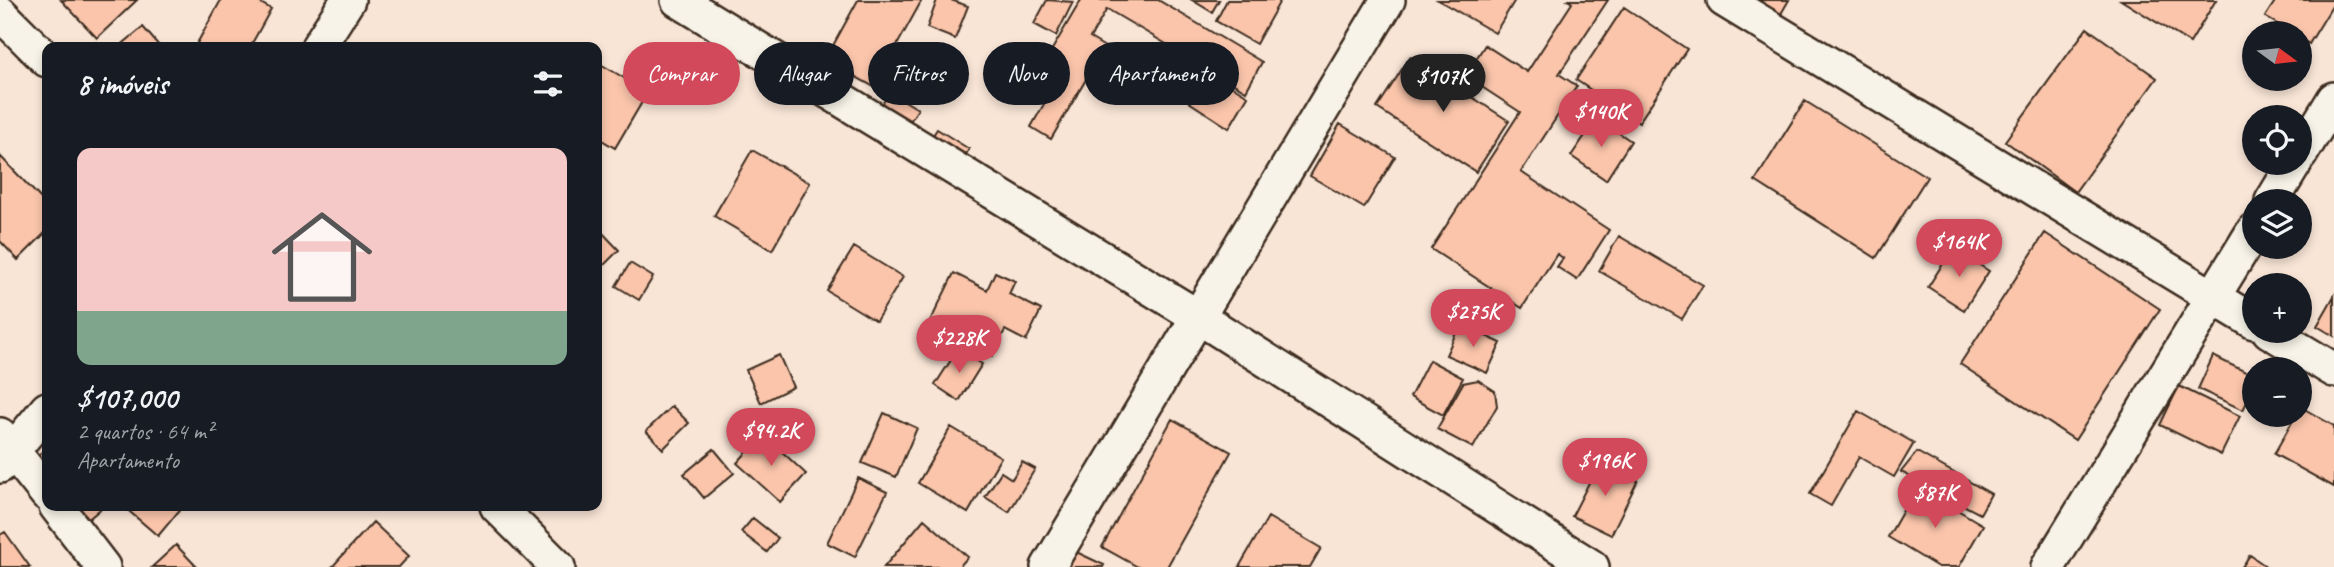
<!DOCTYPE html>
<html lang="pt">
<meta charset="utf-8">
<style>
body{margin:0;font-family:Caveat,sans-serif;background:#242831;color:#f1f3f6;height:100vh;display:flex;flex-direction:column;font-size:26px;white-space:nowrap}
*{box-sizing:border-box;margin:0}
p{font-size:23px;color:#9ea1a6}
.icon{flex:none;width:38px;height:38px;fill:none;stroke:currentColor;stroke-width:2;stroke-linecap:round;stroke-linejoin:round}
.map{position:relative;flex:1;overflow:hidden}
.panel{position:absolute;left:42px;top:42px;width:560px;height:469px;display:flex;flex-direction:column;background:#171b24;border-radius:14px;box-shadow:0 4px 10px #0003}
.panel>*{flex:none}
.top-card{position:absolute;left:623px;top:42px;width:665px;height:63px;display:flex;gap:14px}
.needle{width:46px;rotate:105deg}
.buttons{position:absolute;left:2242px;top:21px;display:grid;gap:14px}
.buttons a{display:grid;place-items:center;width:70px;height:70px;border-radius:50%;background:#171b24;box-shadow:0 4px 10px #0003;font-size:35px}
.price{position:absolute;translate:-50% -60px;padding:0 16px;border-radius:24px;background:#d1495b;color:#fff;font-size:23px;line-height:46px;filter:drop-shadow(0 2px 4px #0008)}
.price::after{content:'';position:absolute;left:50%;top:42px;width:21px;height:16px;margin-left:-10px;background:inherit;clip-path:polygon(0 0,100% 0,50% 100%)}
.price.selected{background:#222;color:#fff}
ul{padding:0;list-style:none}
li{display:grid;align-content:center;gap:14px;height:371px;padding:0 35px}
li span{display:grid;place-items:center;height:217px;border-radius:14px;color:#555}
li>.icon{margin-inline-start:auto}
span .icon{width:126px;height:126px;fill:#fffc;stroke-width:1}
li b{font-size:30px}
h2{display:flex;justify-content:space-between;align-items:center;height:84px;padding:0 35px;font-size:30px}
.chip{padding:0 24px;border-radius:32px;background:#171b24;box-shadow:0 4px 10px #0003;font-size:24px;line-height:63px}
.chip.selected{background:#d1495b;color:#fff}
.map>svg:first-child{display:block}
</style>
<div class="map">
<svg width="2334" height="567" viewBox="0 0 2334 567">
<rect width="100%" height="100%" fill="#f8e5d6"/>
<filter id="ink" filterUnits="userSpaceOnUse"><feTurbulence type="fractalNoise" baseFrequency=".0143" numOctaves="2"/><feDisplacementMap in="SourceGraphic" scale="14" xChannelSelector="R" yChannelSelector="G"/><feConvolveMatrix kernelMatrix="1 2 1 2 8 2 1 2 1" color-interpolation-filters="sRGB"/></filter>
<g filter="url(#ink)">
<path fill="#fac5ab" stroke="#3b2a1e" stroke-width="2" d="M61,0H137L97,38Z
M221,0H255L271,9L250,47H195Z
M858,0H922L874,87L825,60Z
M937,0H951L968,6L955,39L927,28Z
M1047,0L1073,2L1056,36L1034,24Z
M1081,0H1158L1262,62L1246,91L1107,9L1090,38L1105,47L1051,139L1031,127L1044,104L1026,94Z
M1192,0H1219L1212,12Z
M1227,0H1279L1280,1L1256,44L1216,21Z
M1438,0H1515L1495,33Z
M1568,0H1608L1559,74L1577,86L1521,172L1609,230L1577,280L1557,267L1563,258L1557,254L1522,308L1431,249L1520,112L1465,76L1485,45L1527,72L1572,3Z
M1745,0H1789L1778,19Z
M2121,0H2216L2190,43Z
M2276,0H2334V3L2309,44L2300,38V33H2293L2265,17Z
M1624,7L1687,49L1639,122L1576,80Z
M143,27L160,47H119Z
M2087,28L2157,78L2075,192L2005,141Z
M1410,57L1509,121L1476,172L1377,108Z
M597,62L648,92L615,148L597,137Z
M1208,71L1248,96L1229,128L1189,102Z
M890,92L918,109L905,129L877,112Z
M1805,101L1927,177L1876,258L1755,181Z
M1597,118L1631,141L1606,180L1571,156Z
M1340,124L1395,157L1364,208L1310,176Z
M937,129L969,149L959,167L926,146Z
M752,150L810,183L772,250L714,216Z
M0,156L47,205V231L18,260L0,241Z
M597,227L619,250L597,272Z
M2045,233L2160,309L2075,440L1960,364Z
M1619,236L1703,285L1682,319L1599,271Z
M854,247L903,277L876,321L827,291Z
M1953,248L1989,271L1964,310L1928,287Z
M630,263L653,277L639,300L616,286Z
M995,272L1015,281L1009,294L1041,310L1026,341L1005,330L992,356L929,324L954,273L987,290Z
M2334,296V336L2317,326Z
M1460,324L1501,343L1487,373L1446,355Z
M958,349L982,364L959,401L935,385Z
M779,355L793,387L761,403L746,370Z
M2213,356L2254,376V388L2243,410L2198,389Z
M1429,360L1463,378L1443,415L1410,397Z
M1478,380L1495,391L1497,406L1473,448L1437,429L1463,383Z
M2179,386L2240,416L2221,455L2160,425Z
M672,406L689,423L663,449L646,431Z
M2301,407L2334,426V487L2274,454L2296,415H2300Z
M1858,411L1914,443L1894,477L1859,457L1831,506L1810,494Z
M884,413L917,428L896,477L862,463Z
M1172,419L1231,452L1167,567H1138L1102,547Z
M951,427L1001,457L968,513L918,483Z
M763,434L806,474L780,502L737,463Z
M47,448V475L34,458Z
M714,449L734,473L704,498L684,474Z
M1917,452L1991,494L1980,514L1901,472Z
M1600,461L1638,480L1611,535L1572,516Z
M1022,462L1035,469L1009,512L985,497L1001,472L1012,479Z
M858,478L887,492L855,557L827,543Z
M1917,486L1983,525L1959,567H1938L1888,537Z
M72,506H104L85,522Z
M123,506H183L158,536Z
M1268,517L1321,548L1310,567H1239Z
M753,518L778,538L767,552L741,532Z
M924,519L968,557L959,567H884Z
M373,522L409,556L399,567H332Z
M5,532L30,567H0V535Z
M176,545L197,567H152Z
M1070,549L1104,565L1103,567H1062Z
M2250,555L2267,567H2242Z"/>
<g fill="none" stroke-linecap="round" stroke-linejoin="round">
<defs>
<path id="minor" d="M678,0L1200,318L1592,567
M1724,0L2254,322
M0,13L47,60
M318,47L348,0
M2300,155L2334,99
M2272,201L2295,163
M2269,331L2334,370
M0,435L47,494
M0,466L47,409
M56,506L103,567
M497,506L558,567
M1048,567L1388,0
M2048,567L2254,230"/>
</defs>
<use href="#minor" stroke="#3b2a1e" stroke-width="38"/>
<use href="#minor" stroke="#f7f3e8" stroke-width="33"/>
</g>
</g>
</svg>
<div class="buttons">
<a><svg class="needle" viewBox="-14 -14 28 28"><path d="M0-13l5 13h-10z" fill="#e53935"/><path d="M0 13l5-13h-10z" fill="#9ea1a6"/></svg></a>
<a><svg class="icon" aria-label="locate" viewBox="0 0 24 24"><circle cx="12" cy="12" r="6"/><path d="M12 2v4M12 18v4M2 12h4M18 12h4"/></svg></a>
<a><svg class="icon" aria-label="layers" viewBox="0 0 24 24"><path d="M12 4l9 5-9 5-9-5zM3 14l9 5 9-5"/></svg></a>
<a>+</a>
<a>−</a>
</div>
<b class="price selected" style="left:1443px;top:114px">$107K</b>
<b class="price" style="left:1601px;top:149px">$140K</b>
<b class="price" style="left:1959px;top:279px">$164K</b>
<b class="price" style="left:1473px;top:349px">$275K</b>
<b class="price" style="left:959px;top:375px">$228K</b>
<b class="price" style="left:771px;top:468px">$94.2K</b>
<b class="price" style="left:1605px;top:498px">$196K</b>
<b class="price" style="left:1935px;top:530px">$87K</b>
<div class="top-card">
<a class="chip selected">Comprar</a>
<a class="chip">Alugar</a>
<a class="chip">Filtros</a>
<a class="chip">Novo</a>
<a class="chip">Apartamento</a>
</div>
<section class="panel">
<h2>8 imóveis<svg class="icon" aria-label="filters" viewBox="0 0 24 24"><path d="M4 7h16M4 17h16"/><circle cx="9" cy="7" r="2"/><circle cx="15" cy="17" r="2"/></svg></h2>
<ul>
<li><span style="background:linear-gradient(#f6c9c9 75%,#7fa58c 0)"><svg class="icon" aria-label="home" viewBox="0 0 24 24"><path d="M3 11l9-7 9 7M6 9v11h12V9"/></svg></span><div><b>$107,000</b><p>2 quartos · 64 m²</p><p>Apartamento</p></div></li>
</ul>
</section>
</div>
